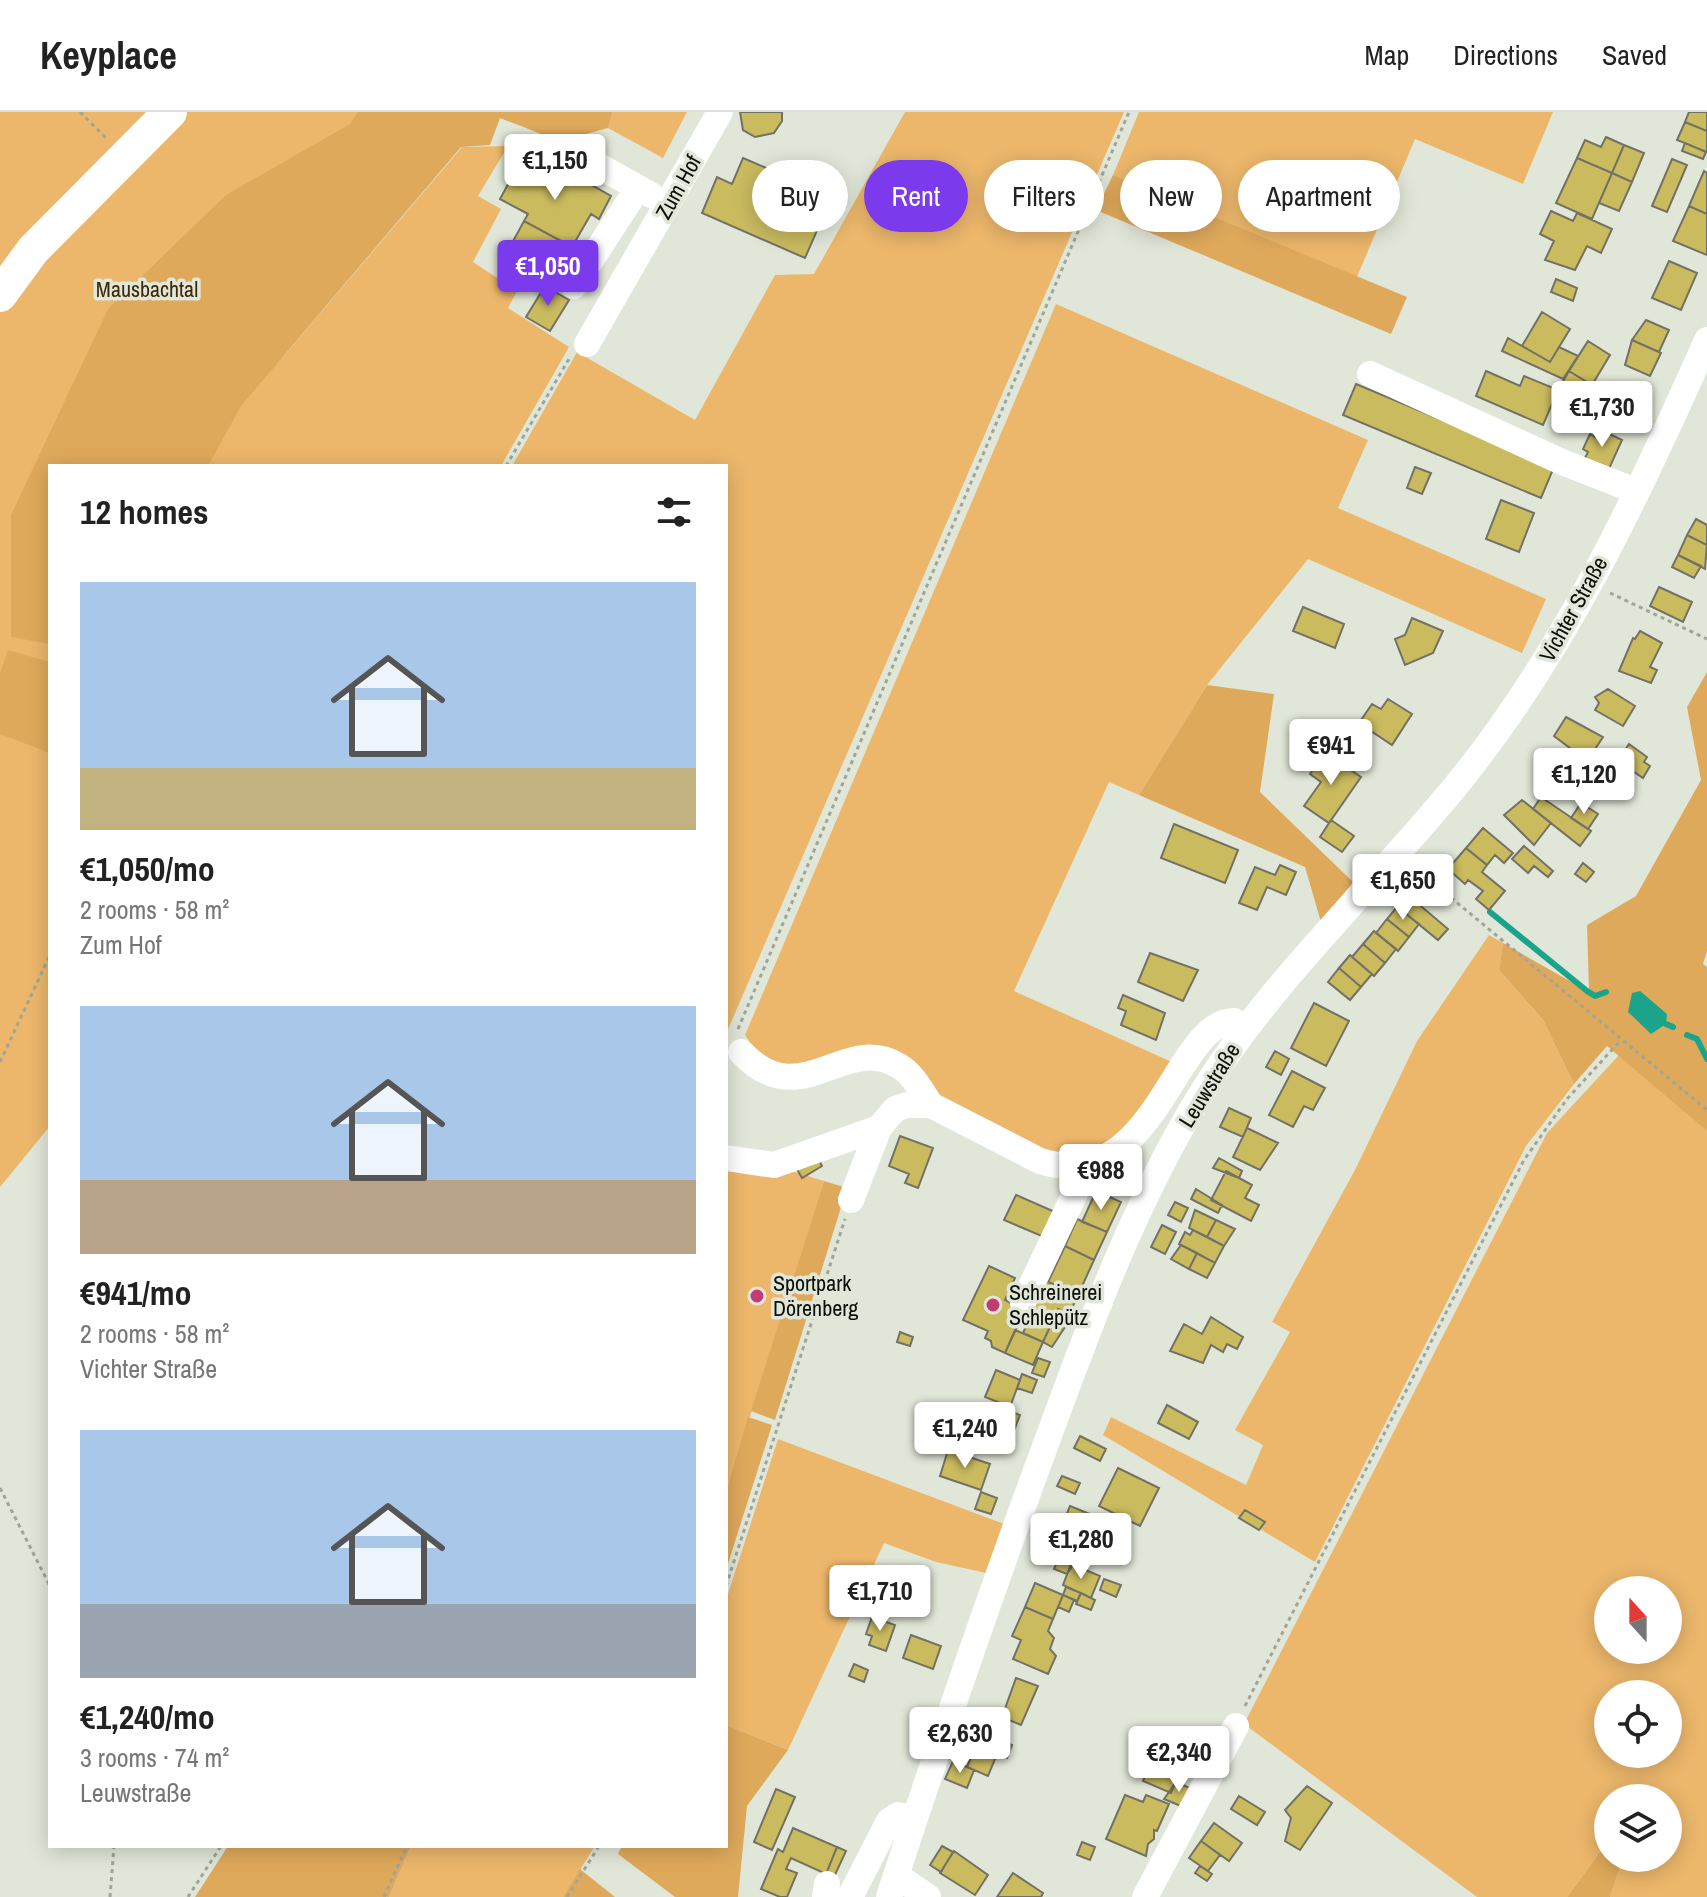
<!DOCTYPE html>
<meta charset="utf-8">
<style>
body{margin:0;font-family:"Archivo Narrow",sans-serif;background:#f2f2f2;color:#222;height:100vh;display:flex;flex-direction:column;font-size:30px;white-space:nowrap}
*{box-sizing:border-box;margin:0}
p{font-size:26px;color:#767676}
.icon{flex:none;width:44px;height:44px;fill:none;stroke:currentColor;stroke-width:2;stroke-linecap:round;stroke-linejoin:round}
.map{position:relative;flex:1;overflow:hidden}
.side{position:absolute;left:48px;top:352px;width:680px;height:1384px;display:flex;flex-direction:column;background:#fff;border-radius:0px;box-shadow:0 4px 20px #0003}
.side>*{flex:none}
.banner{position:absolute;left:752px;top:48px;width:760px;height:72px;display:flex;gap:16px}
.needle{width:52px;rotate:339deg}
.buttons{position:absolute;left:1594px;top:1464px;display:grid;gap:16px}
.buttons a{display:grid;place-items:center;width:88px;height:88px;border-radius:50%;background:#fff;box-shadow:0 4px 20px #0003;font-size:40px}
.price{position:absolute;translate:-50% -68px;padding:0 18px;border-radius:8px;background:#fff;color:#222;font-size:26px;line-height:52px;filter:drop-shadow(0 2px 4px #0008)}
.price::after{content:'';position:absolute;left:50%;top:48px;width:24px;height:18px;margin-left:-12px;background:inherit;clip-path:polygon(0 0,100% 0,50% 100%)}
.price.selected{background:#7c3aed;color:#fff}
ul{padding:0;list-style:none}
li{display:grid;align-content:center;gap:16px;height:424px;padding:0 32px}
li span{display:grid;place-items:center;height:248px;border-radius:0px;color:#555}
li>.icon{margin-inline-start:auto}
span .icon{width:144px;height:144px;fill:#fffc;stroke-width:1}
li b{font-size:34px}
h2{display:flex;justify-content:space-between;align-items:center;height:96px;padding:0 32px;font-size:34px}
.tag{padding:0 28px;border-radius:36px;background:#fff;box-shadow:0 4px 20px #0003;font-size:28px;line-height:72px}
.tag.selected{background:#7c3aed;color:#fff}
header{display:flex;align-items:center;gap:48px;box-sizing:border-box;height:112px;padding:0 40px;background:#fff;border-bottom:2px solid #e0e0e0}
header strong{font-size:38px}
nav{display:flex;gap:44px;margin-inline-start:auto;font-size:28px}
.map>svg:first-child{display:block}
</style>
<header>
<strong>Keyplace</strong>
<nav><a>Map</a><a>Directions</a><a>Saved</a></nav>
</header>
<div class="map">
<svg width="1707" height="1785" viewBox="0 0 1707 1785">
<rect width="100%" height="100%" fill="#e1e7d8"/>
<path fill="#ecb76b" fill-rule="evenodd" d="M0,0H482L276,253L462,35L508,34L478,84L501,97L473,150L517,179L508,196L569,235L501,354H50V1014L0,1075Z
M613,0H687L663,46L608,16Z
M905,0H1124L726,922V354H512L577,240L695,308L775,163L814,162Z
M1139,0H1553L1523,72L1415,27L1357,165L1113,63Z
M1056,192L1368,328L1338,396L1546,487L1522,541L1308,447L1207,573L1139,683L1109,670L1014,879L1174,951L1124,1018L1093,1042H1047L930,980L901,946L811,957L761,948L745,923Z
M1489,823L1503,831L1499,858L1543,908L1574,972L1526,1034L1315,1450L1103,1323L1111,1305L1246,1373L1263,1333L1235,1318L1290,1220L1272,1210L1355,1058L1417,929Z
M1620,942L1707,1019V1785H1610L1623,1746H1668V1686H1608V1729L1567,1785H1477L1244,1612L1547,1021ZM1608,1478H1668V1538H1608ZM1608,1582H1668V1642H1608Z
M726,1039L824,1069L726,1381Z
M778,1327L1004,1412L986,1461L936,1450L884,1431L788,1638L726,1613V1488Z
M411,1734H595L563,1785H389Z"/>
<path fill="#dfa95b" d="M358,0H613L608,16L559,29L500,6L490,33L461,35L241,294L208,354H50V532L11,525V403L108,197L226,83L350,12Z
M1113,63L1407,185L1391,222L1096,98Z
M8,538L50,550V641L0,622V561Z
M1707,560V839L1703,852L1707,855V1019L1607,934L1574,972L1543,908L1499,858L1503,831L1589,880L1587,813L1636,784L1701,668L1687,595Z
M1207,573L1274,582L1260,680L1353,770L1321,810L1305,755L1139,683Z
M824,1069L847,1076L775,1308L751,1299Z
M748,1305L772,1313L726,1458V1381Z
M726,1613L788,1638L747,1694L738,1785H675L618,1742L622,1734H726Z
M1608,1729V1746H1623L1610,1785H1567Z
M228,1734H411L389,1785H195Z
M580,1757L615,1785H563Z"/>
<path fill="#1ca48b" d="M1640,879L1667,902L1666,912L1651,922L1628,900L1632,881Z"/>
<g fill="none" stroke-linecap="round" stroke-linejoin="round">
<path stroke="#1ca48b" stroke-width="6" d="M1490,800L1587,879L1595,884L1606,880
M1666,912L1673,915
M1687,923L1697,927L1707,947"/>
</g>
<path fill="#cabb5f" stroke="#737163" stroke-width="2" d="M740,0H782V9L774,21L755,25L743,18Z
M1689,0H1707V19L1685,10Z
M1685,10L1707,19V40L1677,28Z
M1606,25L1624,33L1612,61L1577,46L1585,28L1601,35Z
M1685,31L1706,40L1703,47L1682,39Z
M1624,33L1644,41L1632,70L1612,61Z
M743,46L832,84L805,146L702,101L717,65L732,72Z
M1577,46L1612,61L1592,107L1556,91Z
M1672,47L1687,53L1667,100L1652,94Z
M519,52L546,67L554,52L611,84L599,107L591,102L572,135L524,109L528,102L500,87Z
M1704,59L1707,61V102L1689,94Z
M1612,61L1632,70L1619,99L1599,91Z
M1689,94L1707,102V143L1673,129Z
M1551,99L1573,109L1577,101L1612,117L1601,141L1587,134L1575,158L1545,148L1554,129L1540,122Z
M524,109L572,135L554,170L505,144Z
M1669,149L1697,161L1681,198L1652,186Z
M1556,167L1577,176L1573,189L1551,180Z
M545,174L569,188L550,219L526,205Z
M1542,200L1570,217L1550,250L1522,234Z
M1646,208L1669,218L1659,240L1632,228Z
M1508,226L1550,250L1559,235L1578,244L1563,267L1502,239Z
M1632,228L1661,241L1650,264L1625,253Z
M1588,229L1610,243L1592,273L1569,259Z
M1486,259L1520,274L1524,264L1558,278L1543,313L1476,284Z
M1569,259L1592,273L1580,291L1557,280Z
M1356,272L1554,355L1541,386L1343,303Z
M1599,317L1622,328L1608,359L1584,348L1588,340L1583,337L1590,322L1595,325Z
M1415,355L1431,361L1422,382L1407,376Z
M1501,388L1534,401L1519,440L1486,427Z
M1696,407L1707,413V433L1687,423Z
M1687,423L1707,433L1705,457L1678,443Z
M1678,443L1701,454L1694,466L1672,455Z
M1659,475L1692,490L1683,510L1650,494Z
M1303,495L1344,512L1335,536L1293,519Z
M1412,506L1443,519L1433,541L1405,553L1395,527L1405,523Z
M1640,519L1662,531L1650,555L1657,558L1651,571L1619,559L1633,526L1635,527Z
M1608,577L1635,594L1623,614L1595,598L1599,591L1595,585Z
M1388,587L1412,602L1392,633L1359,611L1372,592L1381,597Z
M1566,605L1603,625L1587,649L1554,624Z
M1629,632L1647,645L1644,650L1650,654L1643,666L1618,649Z
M1325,640L1361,665L1329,711L1304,694L1321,670L1310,662Z
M1554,647L1575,662L1559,685L1538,670Z
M1541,685L1591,719L1580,734L1533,697Z
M1522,688L1551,711L1534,733L1504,703Z
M1581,691L1598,702L1588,717L1571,706Z
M1331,708L1354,724L1342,740L1320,725Z
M1174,712L1238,738L1225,771L1161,746Z
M1483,716L1513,741L1504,751L1495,743L1487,753L1466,736Z
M1524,734L1553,759L1548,765L1534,754L1528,761L1512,747Z
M1466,736L1487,753L1482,760L1505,779L1489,798L1476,787L1483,779L1468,768L1465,772L1448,757Z
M1583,751L1594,760L1586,770L1575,762Z
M1280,753L1296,760L1286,783L1267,775L1257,798L1239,791L1255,755L1275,763Z
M1409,784L1448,817L1438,828L1399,796Z
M1397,795L1419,812L1409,825L1387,807Z
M1387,807L1409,825L1398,839L1376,821Z
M1374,819L1396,837L1385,851L1363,832Z
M1363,832L1385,851L1374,864L1352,845Z
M1150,841L1198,858L1183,889L1138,870Z
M1350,843L1372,862L1361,875L1339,856Z
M1339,856L1361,875L1350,888L1328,870Z
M1123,883L1165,901L1156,928L1121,913L1126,899L1118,896Z
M1314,891L1349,909L1326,954L1291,936Z
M1275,939L1289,947L1281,963L1266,955Z
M1292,959L1325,976L1313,998L1304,994L1293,1015L1269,1003Z
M1229,996L1251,1006L1243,1025L1220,1015Z
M1247,1016L1278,1031L1260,1058L1233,1045Z
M900,1024L933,1036L918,1076L905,1071L909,1062L889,1054Z
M816,1043L822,1054L802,1066L795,1054Z
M1219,1046L1242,1059L1239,1066L1213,1056Z
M1226,1059L1252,1073L1245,1086L1259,1093L1251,1109L1211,1088Z
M1196,1077L1222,1093L1218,1101L1191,1087Z
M1096,1079L1121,1090L1107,1120L1082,1110Z
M1016,1083L1055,1100L1044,1125L1004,1108Z
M1175,1090L1188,1096L1181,1110L1168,1103Z
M1195,1098L1216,1108L1207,1125L1189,1116Z
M1077,1107L1107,1120L1094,1148L1065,1134Z
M1216,1108L1235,1117L1224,1134L1207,1125Z
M1162,1113L1176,1120L1165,1142L1151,1135Z
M1193,1118L1224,1134L1215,1151L1179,1132L1185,1120L1190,1123Z
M1181,1133L1197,1141L1189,1157L1171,1147Z
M1065,1134L1094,1148L1078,1183L1048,1170Z
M1197,1141L1215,1151L1207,1166L1189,1157Z
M989,1154L1015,1166L1005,1188L1025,1198L1005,1241L992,1235L991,1229L985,1226L988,1219L963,1208Z
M1046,1169L1078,1183L1069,1203L1058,1197L1043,1230L1023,1221Z
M1211,1205L1243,1225L1237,1237L1227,1232L1223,1240L1211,1233L1203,1251L1170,1239L1184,1212L1202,1222Z
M1054,1206L1067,1212L1052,1235L1043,1230Z
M1015,1218L1043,1230L1033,1253L1005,1241Z
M900,1220L913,1225L910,1234L897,1230Z
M1038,1246L1050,1250L1044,1265L1032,1261Z
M996,1258L1020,1268L1010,1295L985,1285Z
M1022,1262L1037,1268L1032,1281L1017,1276Z
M1167,1293L1198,1310L1189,1327L1158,1311Z
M997,1295L1020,1303L1008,1334L985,1326Z
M953,1299L967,1304L961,1318L948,1313Z
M1080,1324L1106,1337L1100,1349L1074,1336Z
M948,1338L990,1352L981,1378L940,1364Z
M1118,1356L1159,1376L1140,1414L1099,1394Z
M1062,1364L1080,1371L1075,1382L1057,1374Z
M981,1380L997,1386L991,1402L975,1397Z
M1070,1394L1107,1409L1095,1436L1059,1421Z
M1245,1398L1265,1410L1259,1418L1239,1406Z
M1062,1439L1078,1445L1067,1462L1054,1457Z
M1071,1452L1100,1464L1091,1486L1063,1473Z
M1104,1467L1121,1473L1116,1485L1100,1478Z
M1035,1471L1063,1483L1053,1507L1025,1495Z
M1066,1475L1081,1481L1077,1489L1063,1483Z
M1081,1481L1095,1488L1091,1498L1076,1492Z
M1063,1483L1074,1488L1069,1500L1058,1495Z
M1025,1495L1053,1507L1048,1519L1054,1526L1050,1537L1056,1544L1048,1562L1013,1547L1021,1528L1012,1524Z
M872,1505L895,1513L886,1539L869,1533L872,1524L866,1522Z
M911,1523L941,1534L933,1557L903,1546Z
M854,1552L868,1558L864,1570L849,1564Z
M1016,1566L1038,1574L1021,1613L1002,1605Z
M981,1621L1012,1633L1007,1646L997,1642L988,1664L967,1655Z
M1157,1631L1187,1644L1171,1681L1143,1669L1153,1644L1149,1639Z
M953,1649L974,1658L967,1676L945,1667Z
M1176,1670L1192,1677L1183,1695L1164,1687Z
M1307,1674L1332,1691L1300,1738L1285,1729L1291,1706L1285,1698Z
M776,1677L795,1685L772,1738L754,1730Z
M1125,1683L1143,1690L1146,1683L1169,1692L1157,1719L1154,1718V1727L1148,1732L1146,1744L1106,1727Z
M1239,1684L1265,1700L1257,1713L1231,1697Z
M1214,1711L1242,1731L1229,1749L1201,1729Z
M793,1716L837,1735L826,1762L791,1746L786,1757L797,1761L787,1785H780L761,1777L778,1737L783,1740Z
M1201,1729L1220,1743L1208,1759L1189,1746Z
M1082,1730L1095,1735L1090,1748L1077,1743Z
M942,1734L953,1740L941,1760L930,1753Z
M837,1735L846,1739L834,1765L826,1762Z
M954,1739L988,1763L975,1783L940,1761Z
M1200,1754L1212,1762L1207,1769L1195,1761Z
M1013,1761L1043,1781L1041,1785H997Z"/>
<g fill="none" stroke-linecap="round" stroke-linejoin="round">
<path stroke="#a0a599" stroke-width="3" stroke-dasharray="4 4" stroke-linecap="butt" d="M80,0L108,28
M506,354L569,247
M1610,481L1707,527
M1414,755L1707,998
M738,917L1129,0
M0,950L50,843
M0,1376L50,1474
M726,1474L845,1107
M1245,1594L1524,1048L1567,987L1621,928
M110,1785L114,1734
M188,1785L221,1734
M384,1785L407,1734
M567,1785L599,1734"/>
<path stroke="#fff" stroke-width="26" d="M583,45L651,83
M574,174L638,76
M587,232L720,0
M1370,262L1562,350L1636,379
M741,940C801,1004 844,920 899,954C913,962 922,980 931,993
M726,1046L774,1053L879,1016
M851,1088L879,1016L895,997L907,993H931L1040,1049C1156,1084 1174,909 1234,909L1245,917
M1023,1191L1088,1054
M896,1763L928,1785
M825,1785L827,1772
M850,1785L889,1709L898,1703L914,1706
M889,1785C939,1632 991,1480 1047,1329C1090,1212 1133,1094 1198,987C1269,870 1373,776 1459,670C1565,539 1639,382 1707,228
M1145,1785L1236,1614"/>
<path stroke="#fff" stroke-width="34" d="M0,183L33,138L170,0"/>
</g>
<g fill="#c43a75" stroke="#e1e7d8" stroke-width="3">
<circle cx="757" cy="1184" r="8"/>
<circle cx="993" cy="1193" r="8"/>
</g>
<g text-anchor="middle" stroke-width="7" stroke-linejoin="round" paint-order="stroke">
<g font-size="22" fill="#0c0e09" stroke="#e1e7d8">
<text transform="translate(678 75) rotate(-61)" y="8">Zum Hof</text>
<text transform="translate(1573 497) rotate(-61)" y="8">Vichter Straße</text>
<text transform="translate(1209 973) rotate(-58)" y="8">Leuwstraße</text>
</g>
<g font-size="22" fill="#3e2805" stroke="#e1e7d8">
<text x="147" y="185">Mausbachtal</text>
</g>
<g font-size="22" fill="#0c0e09" stroke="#e1e7d8" text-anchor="start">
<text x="773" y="1179">Sportpark<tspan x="773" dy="25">Dörenberg</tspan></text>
<text x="1009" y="1188">Schreinerei<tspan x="1009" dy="25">Schlepütz</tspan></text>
</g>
</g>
</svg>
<div class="buttons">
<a><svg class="needle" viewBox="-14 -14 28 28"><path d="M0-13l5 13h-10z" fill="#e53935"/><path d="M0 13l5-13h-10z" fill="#767676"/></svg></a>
<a><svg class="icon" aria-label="locate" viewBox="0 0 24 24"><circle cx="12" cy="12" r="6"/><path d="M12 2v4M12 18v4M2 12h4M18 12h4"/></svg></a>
<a><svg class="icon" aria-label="layers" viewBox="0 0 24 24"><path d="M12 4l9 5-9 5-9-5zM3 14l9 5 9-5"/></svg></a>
</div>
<b class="price" style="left:555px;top:90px">€1,150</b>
<b class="price selected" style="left:548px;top:196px">€1,050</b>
<b class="price" style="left:1602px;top:337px">€1,730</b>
<b class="price" style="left:1331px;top:675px">€941</b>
<b class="price" style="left:1584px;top:704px">€1,120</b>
<b class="price" style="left:1403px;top:810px">€1,650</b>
<b class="price" style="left:1101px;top:1100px">€988</b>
<b class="price" style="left:965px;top:1358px">€1,240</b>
<b class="price" style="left:1081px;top:1469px">€1,280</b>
<b class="price" style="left:880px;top:1521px">€1,710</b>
<b class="price" style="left:960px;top:1663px">€2,630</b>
<b class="price" style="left:1179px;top:1682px">€2,340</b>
<div class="banner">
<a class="tag">Buy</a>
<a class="tag selected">Rent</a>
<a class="tag">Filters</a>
<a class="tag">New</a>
<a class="tag">Apartment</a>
</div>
<section class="side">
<h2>12 homes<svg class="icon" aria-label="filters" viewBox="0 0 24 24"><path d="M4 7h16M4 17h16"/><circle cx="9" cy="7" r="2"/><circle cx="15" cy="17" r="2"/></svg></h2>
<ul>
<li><span style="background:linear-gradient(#a9c7e8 75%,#c2b280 0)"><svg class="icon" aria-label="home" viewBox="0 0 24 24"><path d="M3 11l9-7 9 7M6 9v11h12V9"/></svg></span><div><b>€1,050/mo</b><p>2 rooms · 58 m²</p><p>Zum Hof</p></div></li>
<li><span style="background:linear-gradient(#a9c7e8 70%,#b9a48a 0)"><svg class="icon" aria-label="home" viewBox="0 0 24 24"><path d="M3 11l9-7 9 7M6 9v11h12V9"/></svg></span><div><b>€941/mo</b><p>2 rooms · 58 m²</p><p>Vichter Straße</p></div></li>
<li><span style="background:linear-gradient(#a9c7e8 70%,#9aa5b1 0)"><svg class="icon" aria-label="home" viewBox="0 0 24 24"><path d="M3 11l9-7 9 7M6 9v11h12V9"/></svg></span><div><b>€1,240/mo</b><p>3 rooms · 74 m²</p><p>Leuwstraße</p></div></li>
</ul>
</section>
</div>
